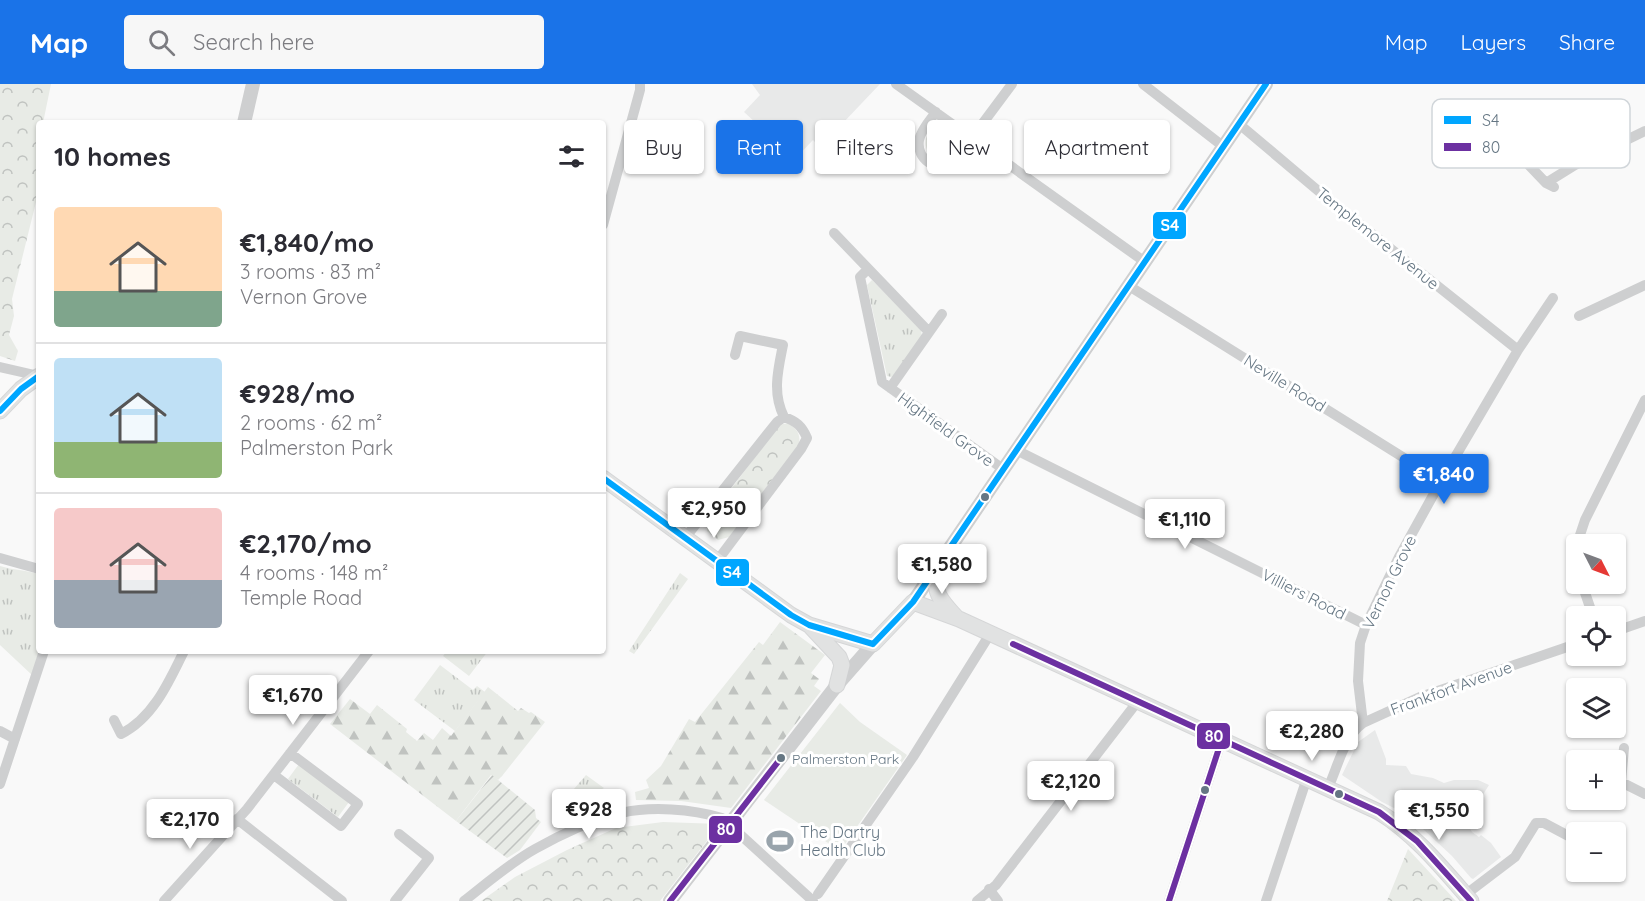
<!DOCTYPE html>
<meta charset="utf-8">
<style>
body{margin:0;font-family:Quicksand,sans-serif;background:#f7f7f7;color:#2b2b33;height:100vh;display:flex;flex-direction:column;font-size:22px;white-space:nowrap}
*{box-sizing:border-box;margin:0}
p{font-size:20px;color:#7c7c81}
.icon{flex:none;width:33px;height:33px;fill:none;stroke:currentColor;stroke-width:2;stroke-linecap:round;stroke-linejoin:round}
.map{position:relative;flex:1;overflow:hidden}
.sheet{position:absolute;left:36px;top:36px;width:570px;height:534px;display:flex;flex-direction:column;background:#fff;border-radius:6px;box-shadow:0 2px 4px #0004}
.sheet>*{flex:none}
.top-card{position:absolute;left:624px;top:36px;width:570px;height:54px;display:flex;gap:12px}
.needle{width:39px;rotate:132deg}
.buttons{position:absolute;left:1566px;top:450px;display:grid;gap:12px}
.buttons a{display:grid;place-items:center;width:60px;height:60px;border-radius:6px;background:#fff;box-shadow:0 2px 4px #0004;font-size:30px}
.price{position:absolute;translate:-50% -51px;padding:0 14px;border-radius:6px;background:#fff;color:#222;font-size:20px;line-height:39px;filter:drop-shadow(0 2px 3px #0008)}
.price::after{content:'';position:absolute;left:50%;top:36px;width:18px;height:14px;margin-left:-9px;background:inherit;clip-path:polygon(0 0,100% 0,50% 100%)}
.price.selected{background:#1a73e8;color:#fff}
ul{padding:0;list-style:none}
li{display:flex;align-items:center;gap:18px;height:150px;padding:0 18px}
li+li{border-top:2px solid #e1e1e2}
li span{display:grid;place-items:center;flex:none;width:168px;height:120px;border-radius:6px;color:#555}
li>.icon{margin-inline-start:auto}
span .icon{width:72px;height:72px;fill:#fffc;stroke-width:1}
li b{font-size:26px}
h2{display:flex;justify-content:space-between;align-items:center;height:72px;padding:0 18px;font-size:26px}
.tag{padding:0 21px;border-radius:6px;background:#fff;box-shadow:0 2px 4px #0004;font-size:21px;line-height:54px}
.tag.selected{background:#1a73e8;color:#fff}
header{display:flex;align-items:center;gap:36px;box-sizing:border-box;height:84px;padding:0 30px;background:#1a73e8;color:#fff}
header strong{font-size:28px}
nav{display:flex;gap:33px;margin-inline-start:auto;font-size:21px}
.search{width:420px;height:54px;background:#f7f7f7;display:flex;align-items:center;gap:15px;box-sizing:border-box;padding:0 21px;border-radius:6px;color:#7c7c81;font-size:22px}
.map>svg:first-child{display:block}
</style>
<header>
<strong>Map</strong>
<div class="search"><svg class="icon" aria-label="search" viewBox="0 0 24 24"><circle cx="10" cy="10" r="6"/><path d="M15 15l6 6"/></svg>Search here</div>
<nav><a>Map</a><a>Layers</a><a>Share</a></nav>
</header>
<div class="map">
<svg width="1645" height="817" viewBox="0 0 1645 817">
<defs>
<pattern id="grass-tufts" width="24" height="20" patternUnits="userSpaceOnUse" patternTransform="scale(1.5)"><rect width="24" height="20" fill="#e8ebe6"/><path d="M3 7l-1-3M5 7V3M7 7l1-3M15 17l-1-3M17 17v-4M19 17l1-3" fill="none" stroke="#c0c3c0"/></pattern>
<pattern id="forest-firs" width="22" height="20" patternUnits="userSpaceOnUse" patternTransform="scale(1.5)"><rect width="22" height="20" fill="#e8ebe6"/><path d="M5 1l3.5 6h-7zM16 11l3.5 6h-7z" fill="#c0c3c0"/></pattern>
<pattern id="park-crowns" width="20" height="18" patternUnits="userSpaceOnUse" patternTransform="scale(1.5)"><rect width="20" height="18" fill="#e8ebe6"/><path d="M2 6a3 3 0 1 1 6 0M12 15a3 3 0 1 1 6 0" fill="none" stroke="#c0c3c0"/></pattern>
<pattern id="garden-furrows" width="10" height="10" patternUnits="userSpaceOnUse" patternTransform="scale(1.5)"><rect width="10" height="10" fill="#e8ebe6"/><path d="M-1 1l2-2M0 10L10 0M9 11l2-2" fill="none" stroke="#c0c3c0"/></pattern>
</defs>
<rect width="100%" height="100%" fill="#f9f9f9"/>
<path fill="#e8e9e9" d="M752,0H880L823,60L818,61L813,56L795,75L744,28L760,11Z
M1375,646L1386,675V681L1406,682L1411,690L1433,694L1444,699L1454,696H1478L1489,701L1466,738L1472,748L1479,753L1481,751L1491,759L1501,773L1473,795L1471,794L1452,772L1409,732L1396,723L1394,724L1382,718L1342,691L1358,658Z"/>
<path fill="url(#grass-tufts)" d="M939,33L968,53C959,66 953,77 937,77C917,61 927,50 939,33Z
M872,196L921,246L922,252L892,293L887,292L867,201Z
M0,482C13,486 25,486 39,490V567L32,591L0,561Z
M680,489L688,495L634,570L629,567Z
M447,567H488L469,592L443,572Z
M440,581L473,606L477,602L485,608L455,647L414,616Z
M299,680L349,718L338,733L288,695Z
M586,691L604,704L577,719L567,713Z"/>
<path fill="url(#forest-firs)" d="M780,538L825,571L811,589L819,595L814,602L821,607L731,724L681,717L636,716L635,708L649,704L646,696L661,682L689,635L695,638L759,558L763,561Z
M488,603L518,627L521,624L529,629L531,628L545,638L502,692L498,696L491,691L456,737L330,640L350,615L370,630L377,621L407,645L406,648L417,657L424,649L433,656L442,644L451,652Z"/>
<path fill="url(#park-crowns)" d="M0,0H51L43,39H39V106L12,215L14,232L9,251L18,267L15,277L0,272Z
M788,339C797,345 802,351 798,362L729,453L718,456L707,447V437L779,341Z
M663,738L720,740L660,817H481L515,793L567,766L616,744Z
M1408,765L1456,817H1387Z"/>
<path fill="url(#garden-furrows)" d="M492,691L535,726L536,734L541,738L520,766L507,774L456,737Z"/>
<path fill="#e8ebe6" d="M840,619L860,638L907,671L840,767L764,716Z"/>
<g fill="none" stroke-linecap="round" stroke-linejoin="round">
<defs>
<path id="secondary" d="M0,327L21,305L39,292
M603,394L791,531L809,541L873,560L913,518L959,535L1379,728C1415,750 1443,785 1471,817
M937,483C933,508 939,515 956,533
M811,543L839,573L842,581L837,601"/>
</defs>
<use href="#secondary" stroke="#d5d6d7" stroke-width="17"/>
<path stroke="#cecfd0" stroke-width="10" d="M896,0L1145,178
M1143,0L1224,63
M936,28C930,36 921,46 919,56C916,75 936,88 952,80C962,75 968,64 973,55
M1239,40L1322,110L1518,266
M977,47L1012,0
M1505,56L1546,99L1554,103
M1546,99L1575,81L1645,47
M603,141L640,6V0
M834,149L929,248
M867,186L860,193L882,298L1003,385
M1129,202L1441,397
M1579,232L1645,201
M735,271L740,252L783,261C778,286 772,309 784,333
M0,283L39,292
M890,304L942,230
M1016,366L1366,541
M685,454L777,338L784,333C796,337 802,342 807,354L801,365L717,477
M1577,460L1585,436L1645,316
M1576,463V480
M0,474L39,485
M1582,500L1593,532
M1616,547L1645,537
M114,636L121,650C153,634 169,598 184,567
M1363,639L1358,597L1360,559L1366,541L1399,473L1441,397L1518,266L1553,214
M0,647L15,655
M1624,664L1621,698L1645,710
M274,691L341,742L358,720L290,669
M0,700L44,567
M1328,704C1338,682 1344,653 1363,639L1420,613L1576,560
M237,735L342,817
M989,805L998,817
M818,810L913,673L990,550
M1465,811L1515,773L1536,739H1544L1576,756
M164,817L247,725L369,567
M395,817L429,774L399,750
M464,817C487,799 510,779 535,765C558,752 595,734 621,729C652,722 691,725 722,734L813,817
M977,817L996,801L1138,617
M1169,817L1222,655
M1266,817L1307,694"/>
<path stroke="#cecfd0" stroke-width="14" d="M244,39L253,0
M913,518L1266,0
M670,817L837,601L873,560"/>
<use href="#secondary" stroke="#e1e2e2" stroke-width="15"/>
<defs>
<path id="bus-1" d="M0,327L21,305L39,292
M603,394L791,531L809,541L873,560
M873,560L913,518L1266,0"/>
<path id="bus-2" d="M1013,560L1379,728L1417,757L1471,817
M670,817L781,674
M1169,817L1222,655"/>
</defs>
<use href="#bus-1" stroke="#fff" stroke-width="10"/>
<use href="#bus-2" stroke="#fff" stroke-width="10"/>
<use href="#bus-1" stroke="#00a6ff" stroke-width="6"/>
<use href="#bus-2" stroke="#6c30a1" stroke-width="6"/>
</g>
<defs>
<symbol id="stadium-bare" viewBox="-9 -9 18 18"><path d="M0-5a6.5 5 0 1 0 0 10a6.5 5 0 1 0 0-10ZM-3.5-1.8h7v3.6h-7Z" fill="#99a4ac" stroke="#fff" stroke-width="2.5" paint-order="stroke"/></symbol>
</defs>
<g fill-rule="evenodd">
<use href="#stadium-bare" x="761" y="738" width="38" height="38"/>
</g>
<g fill="#657683" stroke="#fff" stroke-width="2">
<circle cx="985" cy="413" r="5"/>
<circle cx="781" cy="674" r="5"/>
<circle cx="1205" cy="706" r="5"/>
<circle cx="1339" cy="710" r="5"/>
</g>
<g text-anchor="middle" stroke-width="6" stroke-linejoin="round" paint-order="stroke">
<g font-size="14" fill="#657683" stroke="#fff" text-anchor="start">
<text x="792" y="680">Palmerston Park</text>
</g>
<g font-size="16" fill="#657683" stroke="#fff">
<text transform="translate(1378 154) rotate(39)" y="6">Templemore Avenue</text>
<text transform="translate(1285 299) rotate(32)" y="6">Neville Road</text>
<text transform="translate(946 345) rotate(36)" y="6">Highfield Grove</text>
<text transform="translate(1389 498) rotate(-64)" y="6">Vernon Grove</text>
<text transform="translate(1304 510) rotate(27)" y="6">Villiers Road</text>
<text transform="translate(1451 604) rotate(-20)" y="6">Frankfort Avenue</text>
</g>
<g font-size="16" fill="#657683" stroke="#fff" text-anchor="start">
<text x="800" y="754">The Dartry<tspan x="800" dy="18">Health Club</tspan></text>
</g>
</g>
<rect x="1432" y="15" width="198" height="69" rx="9" fill="#fff" stroke="#d1d6da" stroke-width="1.5"/>
<rect x="1444" y="32" width="27" height="8" fill="#00a6ff"/>
<rect x="1444" y="59" width="27" height="8" fill="#6c30a1"/>
<g font-size="16" fill="#657683">
<text x="1482" y="42">S4</text>
<text x="1482" y="69">80</text>
</g>
<g stroke="#fff" stroke-width="2">
<rect x="1152" y="127" width="35" height="29" rx="6" fill="#00a6ff"/>
<rect x="715" y="474" width="35" height="29" rx="6" fill="#00a6ff"/>
<rect x="1196" y="638" width="35" height="28" rx="6" fill="#6c30a1"/>
<rect x="708" y="731" width="35" height="29" rx="6" fill="#6c30a1"/>
</g>
<g font-size="16" text-anchor="middle" font-weight="bold" fill="#fff">
<text x="1170" y="147">S4</text>
<text x="732" y="494">S4</text>
<text x="1214" y="658">80</text>
<text x="726" y="751">80</text>
</g>
</svg>
<div class="buttons">
<a><svg class="needle" viewBox="-14 -14 28 28"><path d="M0-13l5 13h-10z" fill="#e53935"/><path d="M0 13l5-13h-10z" fill="#7c7c81"/></svg></a>
<a><svg class="icon" aria-label="locate" viewBox="0 0 24 24"><circle cx="12" cy="12" r="6"/><path d="M12 2v4M12 18v4M2 12h4M18 12h4"/></svg></a>
<a><svg class="icon" aria-label="layers" viewBox="0 0 24 24"><path d="M12 4l9 5-9 5-9-5zM3 14l9 5 9-5"/></svg></a>
<a>+</a>
<a>−</a>
</div>
<b class="price selected" style="left:1444px;top:421px">€1,840</b>
<b class="price" style="left:714px;top:455px">€2,950</b>
<b class="price" style="left:1185px;top:466px">€1,110</b>
<b class="price" style="left:942px;top:511px">€1,580</b>
<b class="price" style="left:293px;top:642px">€1,670</b>
<b class="price" style="left:1312px;top:678px">€2,280</b>
<b class="price" style="left:1071px;top:728px">€2,120</b>
<b class="price" style="left:589px;top:756px">€928</b>
<b class="price" style="left:1439px;top:757px">€1,550</b>
<b class="price" style="left:190px;top:766px">€2,170</b>
<div class="top-card">
<a class="tag">Buy</a>
<a class="tag selected">Rent</a>
<a class="tag">Filters</a>
<a class="tag">New</a>
<a class="tag">Apartment</a>
</div>
<section class="sheet">
<h2>10 homes<svg class="icon" aria-label="filters" viewBox="0 0 24 24"><path d="M4 7h16M4 17h16"/><circle cx="9" cy="7" r="2"/><circle cx="15" cy="17" r="2"/></svg></h2>
<ul>
<li><span style="background:linear-gradient(#ffd9b3 70%,#7fa58c 0)"><svg class="icon" aria-label="home" viewBox="0 0 24 24"><path d="M3 11l9-7 9 7M6 9v11h12V9"/></svg></span><div><b>€1,840/mo</b><p>3 rooms · 83 m²</p><p>Vernon Grove</p></div></li>
<li><span style="background:linear-gradient(#bfe0f5 70%,#8fb573 0)"><svg class="icon" aria-label="home" viewBox="0 0 24 24"><path d="M3 11l9-7 9 7M6 9v11h12V9"/></svg></span><div><b>€928/mo</b><p>2 rooms · 62 m²</p><p>Palmerston Park</p></div></li>
<li><span style="background:linear-gradient(#f6c9c9 60%,#9aa5b1 0)"><svg class="icon" aria-label="home" viewBox="0 0 24 24"><path d="M3 11l9-7 9 7M6 9v11h12V9"/></svg></span><div><b>€2,170/mo</b><p>4 rooms · 148 m²</p><p>Temple Road</p></div></li>
</ul>
</section>
</div>
